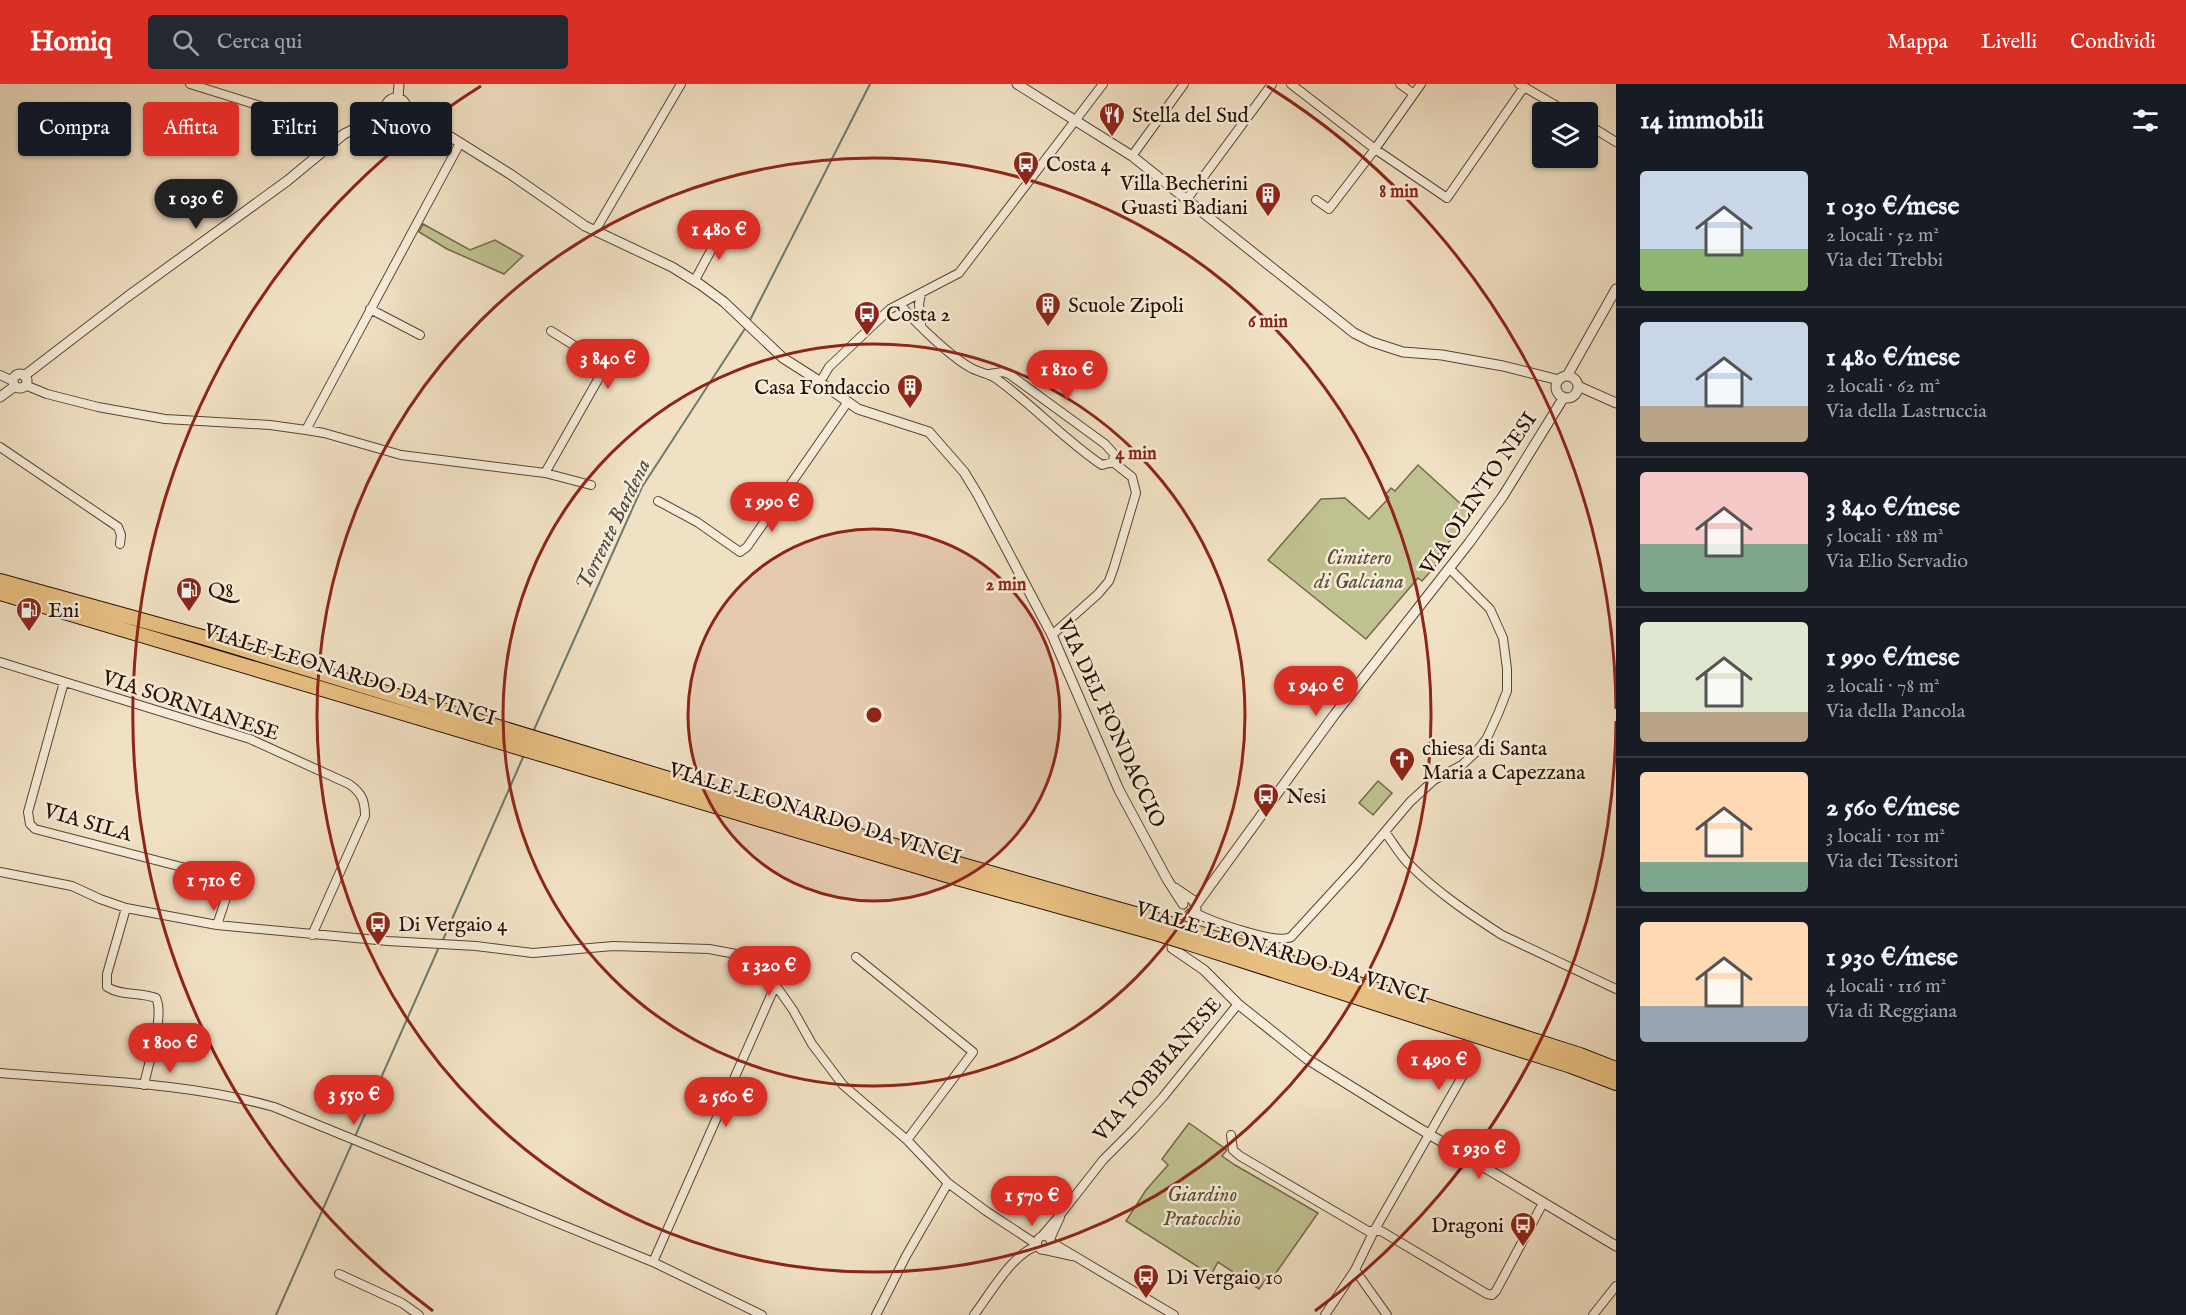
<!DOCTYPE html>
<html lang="it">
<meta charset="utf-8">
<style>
body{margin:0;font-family:"IM FELL English",serif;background:#242831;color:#f1f3f6;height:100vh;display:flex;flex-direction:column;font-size:22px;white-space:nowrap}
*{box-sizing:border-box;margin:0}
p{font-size:20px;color:#9ea1a6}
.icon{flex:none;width:33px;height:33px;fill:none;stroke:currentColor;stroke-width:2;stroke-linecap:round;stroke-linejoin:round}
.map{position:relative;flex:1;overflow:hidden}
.details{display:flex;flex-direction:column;background:#171b24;width:570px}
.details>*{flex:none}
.banner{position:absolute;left:18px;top:18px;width:570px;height:54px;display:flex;gap:12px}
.fabs{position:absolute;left:1532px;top:18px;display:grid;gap:12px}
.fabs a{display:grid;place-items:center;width:66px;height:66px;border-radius:6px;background:#171b24;box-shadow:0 2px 4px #0004;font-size:30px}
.price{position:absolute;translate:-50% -51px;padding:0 14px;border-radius:21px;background:#d93025;color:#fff;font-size:20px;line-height:39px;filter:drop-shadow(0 2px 3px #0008)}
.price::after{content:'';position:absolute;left:50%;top:36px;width:18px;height:14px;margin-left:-9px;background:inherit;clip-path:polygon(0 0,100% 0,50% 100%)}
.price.current{background:#222;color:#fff}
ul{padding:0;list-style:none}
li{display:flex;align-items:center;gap:18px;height:150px;padding:0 24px}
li+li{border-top:2px solid #363941}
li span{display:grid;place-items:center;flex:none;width:168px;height:120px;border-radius:6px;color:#555}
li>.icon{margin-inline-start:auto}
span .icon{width:72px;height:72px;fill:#fffc;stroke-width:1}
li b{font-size:26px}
h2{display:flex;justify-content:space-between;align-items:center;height:72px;padding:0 24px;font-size:26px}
.chip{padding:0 21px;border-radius:6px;background:#171b24;box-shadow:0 2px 4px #0004;font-size:21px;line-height:54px}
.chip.current{background:#d93025;color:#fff}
header{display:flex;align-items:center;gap:36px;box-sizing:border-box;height:84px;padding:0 30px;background:#d93025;color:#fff}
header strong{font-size:28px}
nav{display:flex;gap:33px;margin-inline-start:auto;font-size:21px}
.search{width:420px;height:54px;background:#242831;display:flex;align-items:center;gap:15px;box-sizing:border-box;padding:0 21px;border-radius:6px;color:#9ea1a6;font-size:22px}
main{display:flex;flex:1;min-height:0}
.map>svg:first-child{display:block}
</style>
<header>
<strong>Homiq</strong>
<div class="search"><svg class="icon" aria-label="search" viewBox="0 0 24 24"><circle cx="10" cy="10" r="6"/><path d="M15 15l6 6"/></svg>Cerca qui</div>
<nav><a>Mappa</a><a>Livelli</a><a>Condividi</a></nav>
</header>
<main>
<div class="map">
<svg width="1616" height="1231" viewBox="0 0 1616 1231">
<rect width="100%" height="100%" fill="#f1e1c4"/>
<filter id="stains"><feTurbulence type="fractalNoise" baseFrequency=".00333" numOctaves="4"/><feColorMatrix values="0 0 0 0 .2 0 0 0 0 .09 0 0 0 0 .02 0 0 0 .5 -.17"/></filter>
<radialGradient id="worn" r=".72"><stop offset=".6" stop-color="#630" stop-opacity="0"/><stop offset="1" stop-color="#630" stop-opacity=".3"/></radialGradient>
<path fill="#c0c190" stroke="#74684b" stroke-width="1.5" d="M423,140L470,166L495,156L523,172L504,190L447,165L419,148Z
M1418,381L1473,431L1434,475L1438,479L1422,497L1418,494L1366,555L1268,476L1321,415L1345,414L1369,435L1389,414L1386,410L1391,404L1395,407Z
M1378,697L1392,709L1373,731L1359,719Z
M1189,1039L1227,1066L1222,1072L1235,1081L1318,1129L1271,1196L1267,1194L1259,1205L1218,1178L1211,1191L1126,1137L1146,1106L1168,1081L1162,1075Z"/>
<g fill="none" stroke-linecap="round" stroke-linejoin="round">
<path stroke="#6d786e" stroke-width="2" d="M749,238L870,0
M533,648L642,403L746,243
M442,858L524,671
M276,1231L439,863"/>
<defs>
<path id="minor" d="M190,0L270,25L333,59
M1291,0L1375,65L1447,114L1524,3
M1400,0L1414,10
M1519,0L1567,28
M1587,40L1616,58
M1132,72L1184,0
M1187,115L1272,0
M1316,116L1329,125L1375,65L1421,0
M595,147L681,0
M695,196L722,146
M921,210L919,220L921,241
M900,220C914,238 953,275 973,285C981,289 991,290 998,296C1035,323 1065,356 1102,381L1113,378
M370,225L420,251
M989,290L1003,288L1009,290L1105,360L1114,370L1113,378
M0,291L13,297
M823,293L829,283L890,225L959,189L1103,0
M25,301L47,310L98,323L165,335L270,341L306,346L324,349L401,371L545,389L591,401
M306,346L460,59
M0,363L118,443L121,451L120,460
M545,389L604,285L599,277L551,247
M658,417L697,438L740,468L747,463L847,319
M1052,551L1098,510L1109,497L1114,483L1136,409L1132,393L1113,378
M0,578L250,655L349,700C362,709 365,717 365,732L312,851
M64,598L28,728L30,740L35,745L232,796L217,841
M1385,748C1394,760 1401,773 1411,782C1438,809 1471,831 1502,851L1616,905
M0,788L72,802L100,815L126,824L217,841L388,857L476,862L533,869L613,862L709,865L736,870L760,879L793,926L812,960L843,1001L907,1056L948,1099L986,1127L1036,1160
M126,824L107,890V903C121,912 140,908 156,914C165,932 148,980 144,1001
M1194,828C1210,837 1276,861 1291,853L1356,782L1410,718L1434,696L1462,681L1477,667L1487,654L1498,630L1507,607V585L1503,554L1490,525L1450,485
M856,873L973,968L907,1056
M0,989C92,997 186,998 274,1023L653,1178L762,1231
M1231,1051L1233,1066L1240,1072L1368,1147H1381L1487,1210L1492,1211L1496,1207L1543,1119
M1037 1159a7 7 0 1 1 14 0a7 7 0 1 1-14 0Z
M1042,1152L1060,1131L1103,1076L1133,1046L1163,1013L1238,920
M1050,1155L1060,1133
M1051,1158L1174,1231
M1045,1166L1072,1172
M653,1178L776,900
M1355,1186L1387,1231
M339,1190L402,1219L419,1231
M876,1231L906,1172L948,1099
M974,1231C990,1210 1012,1170 1037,1162
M1325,1231L1355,1186L1374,1147L1471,977
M1593,1231L1616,1202"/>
<path id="tertiary" d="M1017,0L1132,72L1354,249L1372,258L1403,268L1442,271L1503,282L1559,296
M398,14L399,0
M386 24a10 10 0 1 1 20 0a10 10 0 1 1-20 0Z
M406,25L510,90L585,142L672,183L701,201L724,218L783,274L816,295L818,301H824L858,325L929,348L964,388L978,411L1052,551L1119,706L1167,795L1183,820
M13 297a7 7 0 1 1 14 0a7 7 0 1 1-14 0Z
M24,292L127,213L287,97L344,50L387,29
M1567,292L1616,205
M1556 303a11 11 0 1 1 22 0a11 11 0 1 1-22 0Z
M1578,302L1616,319
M0,313L15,302
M1175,804L1194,817L1196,825
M1196,821L1335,630L1469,459L1503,412L1564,313
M1190,830C1182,839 1172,851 1172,864L1204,886L1238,920L1307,975L1407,1037L1616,1162"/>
<path id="trunk" d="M0,497L206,554L807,737L1167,839
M0,509L950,792L1159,850
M1192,847L1580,971L1616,985
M1188,859L1571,982L1616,999"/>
</defs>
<use href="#minor" stroke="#5a4436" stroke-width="10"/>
<use href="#tertiary" stroke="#5a4436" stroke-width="11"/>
<use href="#trunk" stroke="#270f06" stroke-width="16"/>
<use href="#minor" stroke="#f6ecd9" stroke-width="8"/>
<use href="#tertiary" stroke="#f6ecd9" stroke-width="9"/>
<use href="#trunk" stroke="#e8c082" stroke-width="14"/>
<defs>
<path id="trunk-bridge" d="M1167,839L1192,847
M1159,850L1188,859"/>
</defs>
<use href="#trunk-bridge" stroke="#270f06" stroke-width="16" stroke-linecap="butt"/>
<use href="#trunk-bridge" stroke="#e8c082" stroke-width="14"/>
</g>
<circle cx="874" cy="631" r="186" fill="#8f2418" fill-opacity=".12"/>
<g fill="none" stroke="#8f2418" stroke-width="3">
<circle cx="874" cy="631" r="186"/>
<circle cx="874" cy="631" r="371"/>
<circle cx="874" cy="631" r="557"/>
<path d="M1616 637A742 742 0 0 1 1315 1227M433 1227A742 742 0 0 1 481 2M1267 2A742 742 0 0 1 1616 625"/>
</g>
<defs>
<symbol id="restaurant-pin" viewBox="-11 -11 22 30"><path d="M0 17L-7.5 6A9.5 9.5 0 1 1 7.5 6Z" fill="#8f2418" stroke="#f6ecd9"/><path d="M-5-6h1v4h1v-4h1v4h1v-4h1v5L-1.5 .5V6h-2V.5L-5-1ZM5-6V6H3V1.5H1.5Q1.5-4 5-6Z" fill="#fff"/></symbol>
<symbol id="bus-pin" viewBox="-11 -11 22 30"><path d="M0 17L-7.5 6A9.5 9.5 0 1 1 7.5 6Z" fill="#8f2418" stroke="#f6ecd9"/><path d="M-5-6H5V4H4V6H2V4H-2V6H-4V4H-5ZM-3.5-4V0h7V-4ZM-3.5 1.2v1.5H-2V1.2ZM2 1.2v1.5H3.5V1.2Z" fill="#fff"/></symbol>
<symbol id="building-pin" viewBox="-11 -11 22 30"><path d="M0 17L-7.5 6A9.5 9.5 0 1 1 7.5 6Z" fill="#8f2418" stroke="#f6ecd9"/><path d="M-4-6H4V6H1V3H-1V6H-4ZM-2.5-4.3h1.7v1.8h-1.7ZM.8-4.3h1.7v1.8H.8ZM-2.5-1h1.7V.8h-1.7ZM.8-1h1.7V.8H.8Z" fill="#fff"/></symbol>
<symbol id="fuel-pin" viewBox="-11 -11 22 30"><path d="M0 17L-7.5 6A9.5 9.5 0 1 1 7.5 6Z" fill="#8f2418" stroke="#f6ecd9"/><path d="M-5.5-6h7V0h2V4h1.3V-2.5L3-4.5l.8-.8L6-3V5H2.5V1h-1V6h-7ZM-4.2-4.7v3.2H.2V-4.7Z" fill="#fff"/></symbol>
<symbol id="church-pin" viewBox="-11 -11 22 30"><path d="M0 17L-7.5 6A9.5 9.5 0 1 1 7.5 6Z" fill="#8f2418" stroke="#f6ecd9"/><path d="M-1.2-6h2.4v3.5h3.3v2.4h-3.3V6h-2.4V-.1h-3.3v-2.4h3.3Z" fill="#fff"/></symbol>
</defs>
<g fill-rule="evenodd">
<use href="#restaurant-pin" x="1097" y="16" width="30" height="40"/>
<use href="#bus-pin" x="1011" y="65" width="30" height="40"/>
<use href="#building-pin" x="1253" y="96" width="30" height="40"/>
<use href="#building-pin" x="1033" y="206" width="30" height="40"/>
<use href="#bus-pin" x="852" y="215" width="30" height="40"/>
<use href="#building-pin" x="895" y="288" width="30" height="40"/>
<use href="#fuel-pin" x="174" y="491" width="30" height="40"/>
<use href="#fuel-pin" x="14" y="511" width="30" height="40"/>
<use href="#church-pin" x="1387" y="661" width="30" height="40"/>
<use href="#bus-pin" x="1251" y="697" width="30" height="40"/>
<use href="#bus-pin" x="363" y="825" width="30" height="40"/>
<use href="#bus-pin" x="1508" y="1126" width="30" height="40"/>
<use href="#bus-pin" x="1131" y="1178" width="30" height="40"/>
</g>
<g text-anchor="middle" stroke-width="5" stroke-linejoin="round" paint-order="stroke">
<g font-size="21" fill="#270f06" stroke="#f6ecd9" text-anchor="start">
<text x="1132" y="38">Stella del Sud</text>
<text x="1046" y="87">Costa 4</text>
<text x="1248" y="106" text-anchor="end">Villa Becherini<tspan x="1248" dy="24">Guasti Badiani</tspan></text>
<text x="1068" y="228">Scuole Zipoli</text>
<text x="886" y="237">Costa 2</text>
<text x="890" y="310" text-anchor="end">Casa Fondaccio</text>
<text x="208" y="513">Q8</text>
<text x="48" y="533">Eni</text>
<text x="1422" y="671">chiesa di Santa<tspan x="1422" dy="24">Maria a Capezzana</tspan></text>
<text x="1286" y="719">Nesi</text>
<text x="398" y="847">Di Vergaio 4</text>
<text x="1504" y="1148" text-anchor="end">Dragoni</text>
<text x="1166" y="1200">Di Vergaio 10</text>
</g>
<g font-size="21" fill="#270f06" stroke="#f6ecd9">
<text transform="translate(1478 409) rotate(-56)" y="7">VIA OLINTO NESI</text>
<text transform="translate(350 590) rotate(17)" y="7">VIALE LEONARDO DA VINCI</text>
<text transform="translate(191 621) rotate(18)" y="7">VIA SORNIANESE</text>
<text transform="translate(1112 639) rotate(65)" y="7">VIA DEL FONDACCIO</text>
<text transform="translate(815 729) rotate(17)" y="7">VIALE LEONARDO DA VINCI</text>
<text transform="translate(88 738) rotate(16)" y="7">VIA SILA</text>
<text transform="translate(1282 868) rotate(17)" y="7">VIALE LEONARDO DA VINCI</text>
<text transform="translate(1157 985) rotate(-49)" y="7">VIA TOBBIANESE</text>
</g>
<g font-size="21" font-style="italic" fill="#5d4d36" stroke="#f6ecd9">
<text x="1359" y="480">Cimitero<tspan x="1359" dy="24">di Galciana</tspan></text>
<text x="1202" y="1117">Giardino<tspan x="1202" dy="24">Pratocchio</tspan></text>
</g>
<g font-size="22" font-style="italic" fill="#504c43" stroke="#f6ecd9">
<text transform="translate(612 440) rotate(-64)" y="8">Torrente Bardena</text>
</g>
</g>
<circle cx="874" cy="631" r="9" fill="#8f2418" stroke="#f6ecd9" stroke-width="3"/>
<g font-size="18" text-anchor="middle" font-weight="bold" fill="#8f2418" stroke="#f6ecd9" stroke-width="5" stroke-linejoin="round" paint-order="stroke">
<text x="1399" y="113">8 min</text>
<text x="1268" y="243">6 min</text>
<text x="1136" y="375">4 min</text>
<text x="1006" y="506">2 min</text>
</g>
<rect width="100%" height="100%" filter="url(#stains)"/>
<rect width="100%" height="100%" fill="url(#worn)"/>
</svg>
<div class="fabs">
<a><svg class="icon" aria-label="layers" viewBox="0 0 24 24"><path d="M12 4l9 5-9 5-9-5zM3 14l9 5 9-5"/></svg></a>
</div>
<b class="price current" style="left:196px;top:146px">1 030 €</b>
<b class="price" style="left:719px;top:177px">1 480 €</b>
<b class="price" style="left:608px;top:306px">3 840 €</b>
<b class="price" style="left:1067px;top:317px">1 810 €</b>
<b class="price" style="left:772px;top:449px">1 990 €</b>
<b class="price" style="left:1316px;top:633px">1 940 €</b>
<b class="price" style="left:214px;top:828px">1 710 €</b>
<b class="price" style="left:769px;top:913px">1 320 €</b>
<b class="price" style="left:170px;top:990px">1 800 €</b>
<b class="price" style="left:1439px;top:1007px">1 490 €</b>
<b class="price" style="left:354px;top:1042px">3 550 €</b>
<b class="price" style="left:726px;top:1044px">2 560 €</b>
<b class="price" style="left:1479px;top:1096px">1 930 €</b>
<b class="price" style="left:1032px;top:1143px">1 570 €</b>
<div class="banner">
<a class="chip">Compra</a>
<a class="chip current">Affitta</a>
<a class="chip">Filtri</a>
<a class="chip">Nuovo</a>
</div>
</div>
<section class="details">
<h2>14 immobili<svg class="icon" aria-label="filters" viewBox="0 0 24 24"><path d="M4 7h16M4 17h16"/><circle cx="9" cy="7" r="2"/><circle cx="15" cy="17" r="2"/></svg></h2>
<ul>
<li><span style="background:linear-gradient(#c9d6e8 65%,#8fb573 0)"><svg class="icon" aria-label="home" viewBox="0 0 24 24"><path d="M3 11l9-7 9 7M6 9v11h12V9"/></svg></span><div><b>1 030 €/mese</b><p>2 locali · 52 m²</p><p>Via dei Trebbi</p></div></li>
<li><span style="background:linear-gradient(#c9d6e8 70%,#b9a48a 0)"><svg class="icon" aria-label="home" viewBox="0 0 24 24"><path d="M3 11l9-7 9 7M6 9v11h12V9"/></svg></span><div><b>1 480 €/mese</b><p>2 locali · 62 m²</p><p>Via della Lastruccia</p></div></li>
<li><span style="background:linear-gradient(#f6c9c9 60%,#7fa58c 0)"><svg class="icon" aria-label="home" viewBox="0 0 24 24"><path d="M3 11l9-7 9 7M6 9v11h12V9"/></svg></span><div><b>3 840 €/mese</b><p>5 locali · 188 m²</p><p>Via Elio Servadio</p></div></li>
<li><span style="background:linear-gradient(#dfe7d0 75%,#b9a48a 0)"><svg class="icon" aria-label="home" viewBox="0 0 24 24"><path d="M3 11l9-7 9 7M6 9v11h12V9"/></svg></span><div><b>1 990 €/mese</b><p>2 locali · 78 m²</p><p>Via della Pancola</p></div></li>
<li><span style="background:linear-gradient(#ffd9b3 75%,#7fa58c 0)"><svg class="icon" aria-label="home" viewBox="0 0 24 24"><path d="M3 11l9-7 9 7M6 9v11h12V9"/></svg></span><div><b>2 560 €/mese</b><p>3 locali · 101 m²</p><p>Via dei Tessitori</p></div></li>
<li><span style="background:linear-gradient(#ffd9b3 70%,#9aa5b1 0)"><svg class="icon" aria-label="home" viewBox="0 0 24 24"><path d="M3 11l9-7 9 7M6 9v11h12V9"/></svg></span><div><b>1 930 €/mese</b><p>4 locali · 116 m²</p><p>Via di Reggiana</p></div></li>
</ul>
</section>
</main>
